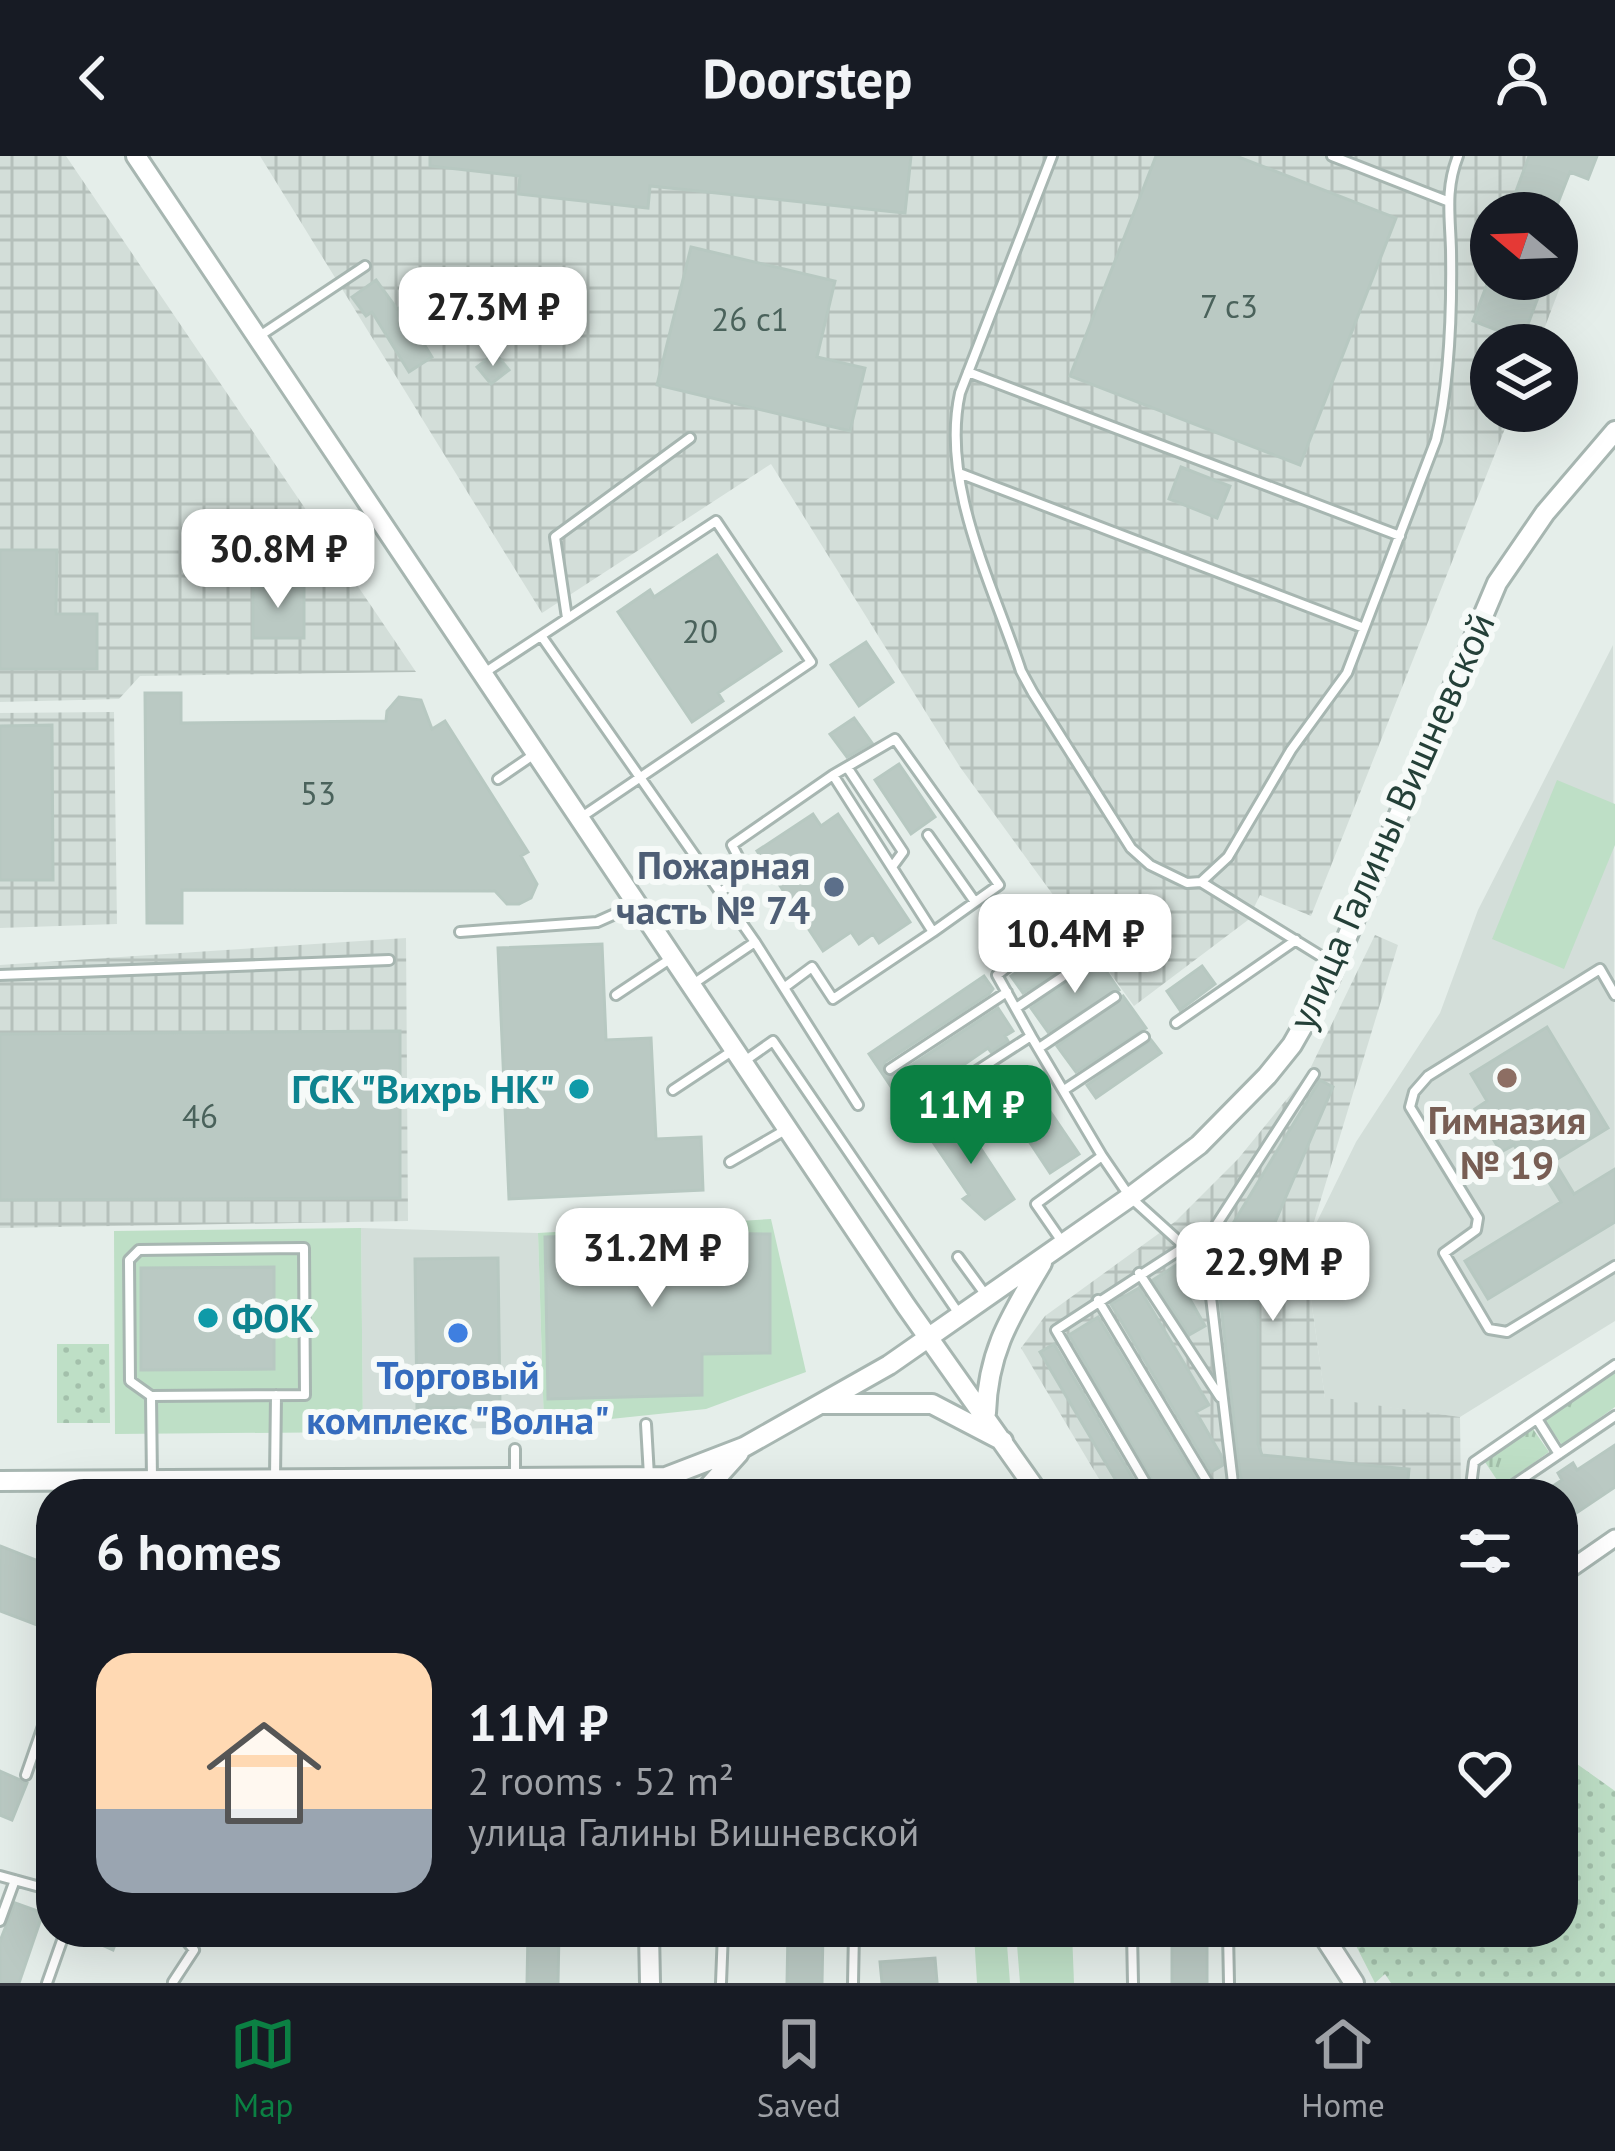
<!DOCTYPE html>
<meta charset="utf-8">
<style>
body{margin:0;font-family:"PT Sans",sans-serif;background:#242831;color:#f1f3f6;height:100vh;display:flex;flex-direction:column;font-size:45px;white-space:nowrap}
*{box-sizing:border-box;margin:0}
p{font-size:39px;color:#9ea1a6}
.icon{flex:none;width:66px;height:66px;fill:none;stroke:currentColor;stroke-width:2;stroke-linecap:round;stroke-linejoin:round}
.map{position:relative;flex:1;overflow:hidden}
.details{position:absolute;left:36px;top:1323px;width:1542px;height:468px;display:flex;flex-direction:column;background:#171b24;border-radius:48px;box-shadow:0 12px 48px #0002}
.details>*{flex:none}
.needle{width:78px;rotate:289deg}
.controls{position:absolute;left:1470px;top:36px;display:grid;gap:24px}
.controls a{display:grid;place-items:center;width:108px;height:108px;border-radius:50%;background:#171b24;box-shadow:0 12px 48px #0002;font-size:60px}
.price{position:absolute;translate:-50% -102px;padding:0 27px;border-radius:24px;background:#fff;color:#222;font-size:39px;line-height:78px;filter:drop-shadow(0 3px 6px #0008)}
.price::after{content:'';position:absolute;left:50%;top:72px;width:36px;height:27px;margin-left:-18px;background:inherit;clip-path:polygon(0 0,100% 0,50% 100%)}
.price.active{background:#0b8043;color:#fff}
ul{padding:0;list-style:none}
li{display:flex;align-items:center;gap:36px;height:300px;padding:0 60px}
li+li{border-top:3px solid #363941}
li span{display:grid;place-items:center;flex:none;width:336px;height:240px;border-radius:36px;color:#555}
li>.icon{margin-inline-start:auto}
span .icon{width:144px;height:144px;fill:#fffc;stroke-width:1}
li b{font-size:51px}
h2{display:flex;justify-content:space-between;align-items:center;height:144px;padding:0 60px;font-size:51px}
header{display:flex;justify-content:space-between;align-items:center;height:156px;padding:0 60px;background:#171b24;font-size:54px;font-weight:800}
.tabs{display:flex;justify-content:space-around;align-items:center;height:168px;border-top:3px solid #363941;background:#171b24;font-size:33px;color:#9ea1a6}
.tabs a{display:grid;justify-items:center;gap:6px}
.tabs .active{color:#0b8043}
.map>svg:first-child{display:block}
</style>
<header><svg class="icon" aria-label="back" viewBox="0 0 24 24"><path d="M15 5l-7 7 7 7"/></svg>Doorstep<svg class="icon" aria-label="person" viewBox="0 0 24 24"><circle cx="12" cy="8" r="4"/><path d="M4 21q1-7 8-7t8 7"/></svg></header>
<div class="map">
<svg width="1615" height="1827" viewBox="0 0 1615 1827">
<defs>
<pattern id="industrial-grid" width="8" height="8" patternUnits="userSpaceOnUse" patternTransform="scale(3)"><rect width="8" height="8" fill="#d3ded9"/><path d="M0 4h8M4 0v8" fill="none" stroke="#b5c0bb"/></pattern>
<pattern id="grass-tufts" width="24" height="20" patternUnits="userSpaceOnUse" patternTransform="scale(3)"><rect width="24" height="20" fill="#bedfc6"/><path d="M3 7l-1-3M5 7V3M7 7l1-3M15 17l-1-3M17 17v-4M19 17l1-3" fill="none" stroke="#a3c0ab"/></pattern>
<pattern id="park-dots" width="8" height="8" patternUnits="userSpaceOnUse" patternTransform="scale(3)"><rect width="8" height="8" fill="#bedfc6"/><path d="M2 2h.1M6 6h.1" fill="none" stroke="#a3c0ab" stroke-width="1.8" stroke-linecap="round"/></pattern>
</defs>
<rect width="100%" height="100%" fill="#e5eeea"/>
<path fill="#d3ded9" d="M1613,489L1615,1165L1460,1261L1325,1243L1310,1136V1080L1356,986L1440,857L1478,754Z
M361,1072L538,1077L544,1270L363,1276Z"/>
<path fill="url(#industrial-grid)" d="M0,0H66L416,516L140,520L119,543L0,546Z
M260,0H1597L1588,23L1570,17L1554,57H1491V123L1562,126L1538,189H1491V255H1512L1311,760L1260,739L1248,764L1134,850L960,611L771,308L542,457Z
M114,556L117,768L0,772V557Z
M1375,779L1398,789L1310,1079V1136L1325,1242L1460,1261L1461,1338H1108L1021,1192L1045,1160L1176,1065L1238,1003L1308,917Z
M406,782L408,1065L0,1072V809Z"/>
<path fill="url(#grass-tufts)" d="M1615,1213V1251L1562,1289L1544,1263Z
M1533,1273L1549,1296L1501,1330L1485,1306Z"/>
<path fill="url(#park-dots)" d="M57,1188H109L110,1267H57Z
M1563,1598L1615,1635V1827H1391L1385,1818L1375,1827L1349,1776H1563Z"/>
<path fill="#bedfc6" d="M1557,624L1615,648V689L1564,813L1492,783Z
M771,1063L806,1216L706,1253L544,1270L538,1077Z
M361,1072L363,1276L115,1278L114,1075Z
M1006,1776L1010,1827H977L974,1778Z
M1016,1776H1072L1074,1827H1020Z"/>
<path fill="#bac9c3" stroke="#b7c8c1" stroke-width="3" d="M430,0H911L905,57L650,30L648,52L518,38L520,20L430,10Z
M1156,0H1236L1396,62L1300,309L1070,220Z
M1529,0H1597L1588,23L1570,16L1554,57H1508Z
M691,91L835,125L817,201L865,212L850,275L657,229Z
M1489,123H1545L1522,184L1473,165Z
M376,124L397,153L401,151L432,201L409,216L372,156L366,160L352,141Z
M495,197L509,214L491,228L477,211Z
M1181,311L1230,330L1217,362L1169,343Z
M0,394H57L56,458H97V513H0Z
M717,399L781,495L718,537L723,545L692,566L618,456L650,434L654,441Z
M253,428H304V482H253Z
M866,486L893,526L859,550L831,509Z
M145,537H181V567L386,565L387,555L399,541L421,544L432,573L445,565L528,696L521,700L537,728L531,742L519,748H507L495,735L182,734V767H147Z
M854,562L872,587L847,601L830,578Z
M52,569L53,724H0V570Z
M899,608L935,661L911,678L875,624Z
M813,658L821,670L838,658L910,766L879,787L873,778L859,788L851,776L823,795L757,695Z
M1081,779L1092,795L1023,837L1011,820L1024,811L1028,816Z
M602,788L606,884L651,882L656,983L701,981L703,1034L509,1043L498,792Z
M1098,803L1119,834L1048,876L1031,852Z
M1202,810L1215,828L1180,854L1167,835Z
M984,820L993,833L989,838L885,906L883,916L895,920L998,852L1013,875L1005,880L1008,885L991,896L988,892L904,950L869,898Z
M1123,840L1146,872L1076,916L1057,890Z
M1547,871L1608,972L1554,1005L1574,1038L1615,1013V1066L1488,1143L1465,1105L1561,1046L1540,1012L1531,1018L1514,989L1501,996L1475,953L1487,945L1471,918Z
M400,875V1042L0,1044V878Z
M1151,884L1161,897L1096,942L1087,929Z
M1320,924L1333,931L1258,1106V1288L1262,1299L1409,1313L1407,1336L1271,1323L1277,1338H1248L1240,1319L1215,1097Z
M1043,945L1079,998L1050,1017L1015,964Z
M958,958L1014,1043L985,1063L963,1043L969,1039L928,979Z
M701,1077L770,1078V1197L702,1198V1239L548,1243L545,1081Z
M498,1102L500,1251L417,1252L415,1103Z
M1184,1104L1200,1131L1187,1138L1205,1170L1189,1179L1153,1124Z
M274,1111V1213L141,1214V1112Z
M1139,1132L1209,1249L1196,1256L1221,1299L1223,1309L1211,1316L1111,1148Z
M1098,1161L1205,1338H1160L1069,1179Z
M1054,1188L1142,1338H1124L1040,1196Z
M1615,1289V1331L1563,1366V1338H1541L1562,1324L1558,1317L1573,1307L1577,1314Z
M0,1390L51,1410V1441L40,1470L0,1455Z
M0,1615L27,1627L12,1664L0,1659Z
M15,1747L43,1757L19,1827H0V1785Z
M73,1776H120L113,1794Z
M528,1776H559L558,1827H527Z
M788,1776H823L822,1827H787Z
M1172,1776H1207V1827H1172Z
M935,1802L937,1826L882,1827L880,1806Z"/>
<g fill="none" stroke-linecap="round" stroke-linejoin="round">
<defs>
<path id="service" d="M1052,0L960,237C940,328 993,429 1021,515L1033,537L1131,692L1150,709L1187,727L1201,726L1228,701L1291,594L1347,517L1436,284C1450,225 1452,155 1451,94C1450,59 1445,33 1458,0
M1332,0L1447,45
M261,179L365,110
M968,216L1400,380
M959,317L1364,472
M567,462L555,381L690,282
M542,481L755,786L858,949
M484,517L716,365L811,506L583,660
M847,611L903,696L892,711
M833,619L895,583L999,729L933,776
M498,623L536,597
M928,679L975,746
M1201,726L1332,807
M721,736L746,716L732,689L833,619L933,776L833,843L812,811L785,831
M460,776L597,766L635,749
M0,819L389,804
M693,828L755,786
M616,839L673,801
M1615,839L1600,813L1428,920L1414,936L1410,951L1478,1062L1476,1074L1444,1097L1489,1173L1507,1176L1615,1110
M1016,852L1089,803
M1176,867L1296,784
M1031,880L997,819L1060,771
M1039,892L1115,841
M746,904L773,885L959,1158
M890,913L1007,836
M1067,932L1144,881
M673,934L735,893
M916,954L1031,880L1102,1000
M730,1006L787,973
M1063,1087L1036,1048L1102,1000L1130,1041L1183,1089L1209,1124L1233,1327L1214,1337
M958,1101L985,1138
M1139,1117L1220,1241
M1098,1144L1214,1337
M151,1240L130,1225L129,1104L139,1094L304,1092L305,1239L151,1240L152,1324
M1537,1263L1559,1298
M646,1268L649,1320
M515,1293V1320
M275,1321L276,1239
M1152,1338L1056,1174L1215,1071L1314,918
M1470,1338L1474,1306L1615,1209
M1500,1338L1615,1260
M26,1619L51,1547
M0,1720L51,1734
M0,1765L15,1724
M1132,1776L1133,1827
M1228,1776L1229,1827
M173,1826L194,1794L179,1776
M47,1827L65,1776
M721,1827L723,1776
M853,1827L854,1776"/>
<path id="minor" d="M1563,1418L1615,1382"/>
<path id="tertiary" d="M136,0L906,1150L1039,1338
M824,1248H932L1003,1285
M986,1257C988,1194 1011,1160 1042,1107
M0,1325L666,1321L744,1291L889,1209L1130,1041L1199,989L1267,920L1292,889L1328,826L1497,427L1545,357L1615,275
M702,1338L739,1297
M649,1776L650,1827
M1321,1776L1354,1827"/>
</defs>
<use href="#service" stroke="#a7b6b1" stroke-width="14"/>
<use href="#minor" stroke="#a7b6b1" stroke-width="21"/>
<use href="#tertiary" stroke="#a7b6b1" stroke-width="24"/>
<use href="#service" stroke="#fff" stroke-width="8"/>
<use href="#minor" stroke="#fff" stroke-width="15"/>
<use href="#tertiary" stroke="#fff" stroke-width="18"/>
</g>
<circle fill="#5c6f8a" stroke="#f6faf8" stroke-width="4.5" cx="834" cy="731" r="12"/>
<circle fill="#8d6e63" stroke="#f6faf8" stroke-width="4.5" cx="1507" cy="922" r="12"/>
<g fill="#0f9aa8" stroke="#f6faf8" stroke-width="4.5">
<circle cx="579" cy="933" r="12"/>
<circle cx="208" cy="1162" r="12"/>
</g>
<circle fill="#3f7fe0" stroke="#f6faf8" stroke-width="4.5" cx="458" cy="1177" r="12"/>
<g text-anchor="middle" stroke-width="12" stroke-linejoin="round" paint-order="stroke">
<g font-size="33" fill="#4a625b">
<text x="1229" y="162">7 с3</text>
<text x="750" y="175">26 с1</text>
<text x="700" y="487">20</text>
<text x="318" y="649">53</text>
<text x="200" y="972">46</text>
</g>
<g font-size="39" fill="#244038" stroke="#f6faf8">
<text transform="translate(1391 665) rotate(-66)" y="14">улица Галины Вишневской</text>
</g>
<g font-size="39" font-weight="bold" fill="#4e5e75" stroke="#f6faf8" text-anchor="end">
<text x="810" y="723">Пожарная<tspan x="810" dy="45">часть № 74</tspan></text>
</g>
<g font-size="39" font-weight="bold" fill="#0d838f" stroke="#f6faf8" text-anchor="end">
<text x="555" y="947">ГСК "Вихрь НК"</text>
<text x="232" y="1176" text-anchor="start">ФОК</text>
</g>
<g font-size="39" font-weight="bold" fill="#785e54" stroke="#f6faf8">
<text x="1507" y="978">Гимназия<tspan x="1507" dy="45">№ 19</tspan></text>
</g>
<g font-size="39" font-weight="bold" fill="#366cbe" stroke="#f6faf8">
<text x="458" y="1233">Торговый<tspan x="458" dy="45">комплекс "Волна"</tspan></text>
</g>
</g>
</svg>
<div class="controls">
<a><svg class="needle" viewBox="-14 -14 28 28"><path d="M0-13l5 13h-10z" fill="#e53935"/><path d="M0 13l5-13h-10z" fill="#9ea1a6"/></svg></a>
<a><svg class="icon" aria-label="layers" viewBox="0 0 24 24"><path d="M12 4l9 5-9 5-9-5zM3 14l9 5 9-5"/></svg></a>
</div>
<b class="price" style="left:493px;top:213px">27.3M ₽</b>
<b class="price" style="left:278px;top:455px">30.8M ₽</b>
<b class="price" style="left:1075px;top:840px">10.4M ₽</b>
<b class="price active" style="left:971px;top:1011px">11M ₽</b>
<b class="price" style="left:652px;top:1154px">31.2M ₽</b>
<b class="price" style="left:1273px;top:1168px">22.9M ₽</b>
<section class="details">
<h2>6 homes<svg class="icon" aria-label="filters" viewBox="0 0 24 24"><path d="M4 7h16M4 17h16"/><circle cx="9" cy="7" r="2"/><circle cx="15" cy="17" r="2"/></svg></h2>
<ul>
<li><span style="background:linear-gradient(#ffd9b3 65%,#9aa5b1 0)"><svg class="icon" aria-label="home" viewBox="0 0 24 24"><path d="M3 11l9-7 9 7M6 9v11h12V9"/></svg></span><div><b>11M ₽</b><p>2 rooms · 52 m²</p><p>улица Галины Вишневской</p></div><svg class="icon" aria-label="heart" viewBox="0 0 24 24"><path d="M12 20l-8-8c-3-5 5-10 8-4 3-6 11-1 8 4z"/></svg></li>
</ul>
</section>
</div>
<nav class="tabs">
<a class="active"><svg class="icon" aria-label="map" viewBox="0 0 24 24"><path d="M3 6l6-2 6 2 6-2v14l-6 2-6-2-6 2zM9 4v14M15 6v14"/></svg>Map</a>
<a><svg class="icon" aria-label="saved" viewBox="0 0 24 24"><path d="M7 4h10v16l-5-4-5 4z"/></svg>Saved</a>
<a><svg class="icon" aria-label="home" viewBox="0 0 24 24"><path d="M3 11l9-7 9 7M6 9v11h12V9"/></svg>Home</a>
</nav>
